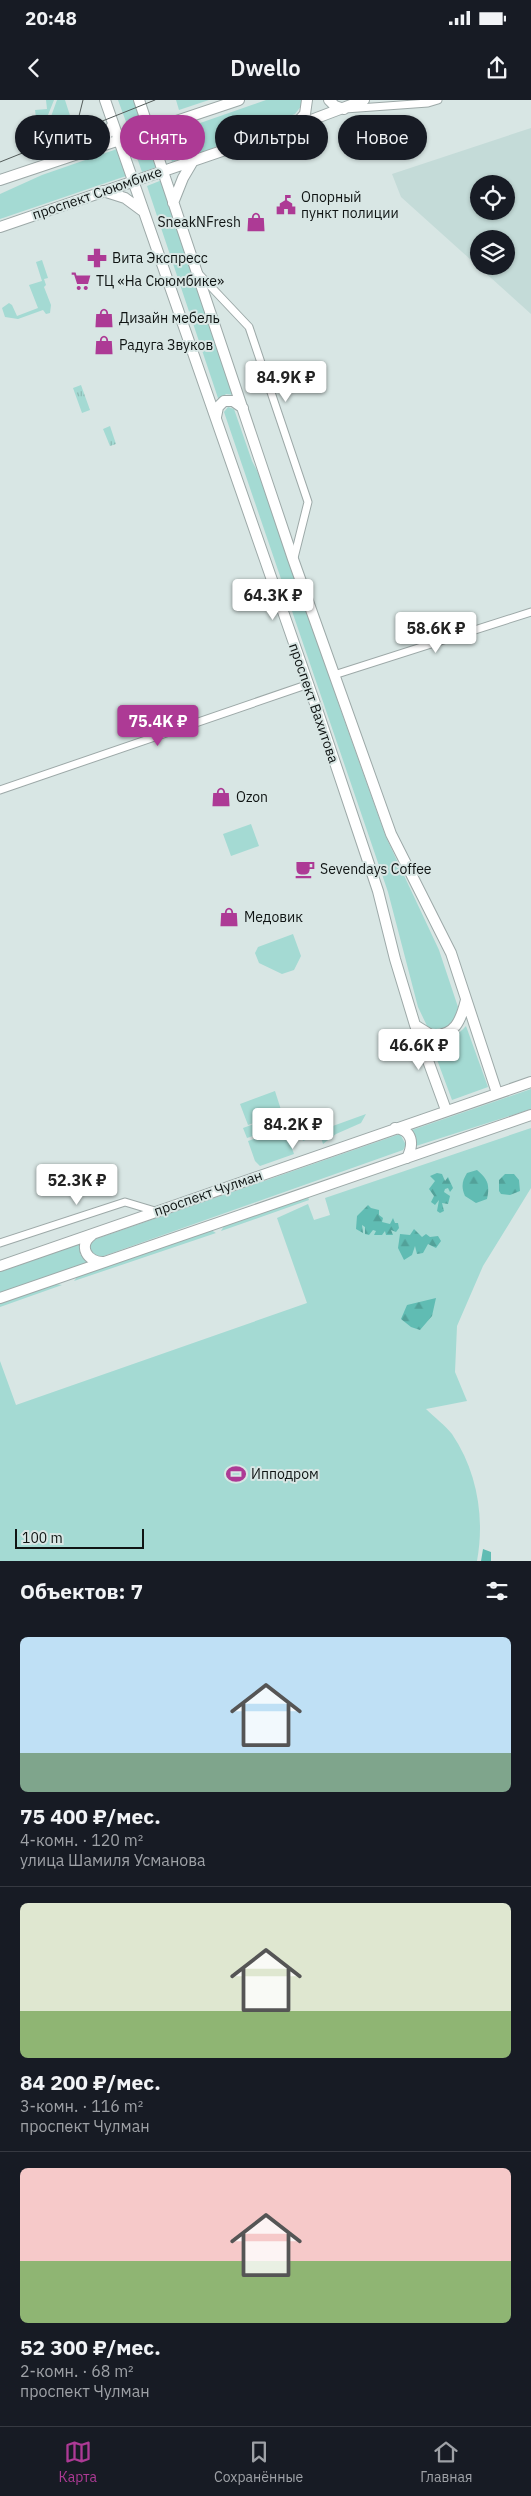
<!DOCTYPE html>
<html lang="ru">
<meta charset="utf-8">
<style>
body{margin:0;font-family:"IBM Plex Sans",sans-serif;background:#20242c;color:#f1f3f6;height:100vh;display:flex;flex-direction:column;font-size:19px;white-space:nowrap}
*{box-sizing:border-box;margin:0}
p{font-size:16px;color:#9ea1a6}
.icon{flex:none;width:28px;height:28px;fill:none;stroke:currentColor;stroke-width:2;stroke-linecap:round;stroke-linejoin:round}
.map{position:relative;height:1461px;overflow:hidden}
.panel{display:flex;flex-direction:column;background:#171b24;flex:1}
.panel>*{flex:none}
.top-card{position:absolute;left:15px;top:15px;width:501px;height:45px;display:flex;gap:10px}
.controls{position:absolute;left:470px;top:75px;display:grid;gap:10px}
.controls a{display:grid;place-items:center;width:45px;height:45px;border-radius:50%;background:#171b24;box-shadow:0 1px 4px #0004;font-size:25px}
.scale{position:absolute;left:15px;bottom:12px;width:129px;box-sizing:border-box;padding-left:5px;border:2px solid #0f1413;border-top:0;font-size:14px;line-height:18px;white-space:nowrap;color:#0f1413;-webkit-text-stroke:4px #d8e6e4;paint-order:stroke}
.price{position:absolute;translate:-50% -42px;padding:0 11px;border-radius:5px;background:#fff;color:#222;font-size:16px;line-height:32px;filter:drop-shadow(0 1px 2px #0008)}
.price::after{content:'';position:absolute;left:50%;top:30px;width:15px;height:11px;margin-left:-8px;background:inherit;clip-path:polygon(0 0,100% 0,50% 100%)}
.price.on{background:#ad3a95;color:#fff}
ul{padding:0;list-style:none}
li{display:grid;align-content:center;gap:10px;height:265px;padding:0 20px}
li+li{border-top:1px solid #363941}
li span{display:grid;place-items:center;height:155px;border-radius:8px;color:#555}
li>.icon{margin-inline-start:auto}
span .icon{width:90px;height:90px;fill:#fffc;stroke-width:1}
li b{font-size:21px}
h2{display:flex;justify-content:space-between;align-items:center;height:60px;padding:0 20px;font-size:21px}
.chip{padding:0 18px;border-radius:22px;background:#171b24;box-shadow:0 1px 4px #0004;font-size:18px;line-height:45px}
.chip.on{background:#ad3a95;color:#fff}
.status{display:flex;justify-content:space-between;align-items:center;height:35px;padding:0 25px;background:#171b24;direction:ltr}
.status svg{height:14px;fill:currentColor}
header{display:flex;justify-content:space-between;align-items:center;height:65px;padding:0 20px;background:#171b24;font-size:22px;font-weight:600}
.menu{display:flex;justify-content:space-around;align-items:center;height:70px;border-top:1px solid #363941;background:#171b24;font-size:14px;color:#9ea1a6}
.menu a{display:grid;justify-items:center;gap:2px}
.menu .on{color:#ad3a95}
.map>svg:first-child{display:block}
</style>
<div class="status"><b>20:48</b><svg viewBox="0 0 49 12"><path d="M0 12V9h3v3zM5 12V6h3v6zM10 12V3h3v9zM15 12V0h3v12zM26 1h20v11H26zM47 4h2v5h-2z"/></svg></div>
<header><svg class="icon" aria-label="back" viewBox="0 0 24 24"><path d="M15 5l-7 7 7 7"/></svg>Dwello<svg class="icon" aria-label="share" viewBox="0 0 24 24"><path d="M12 15V3M7 8l5-5 5 5M5 13v7h14v-7"/></svg></header>
<div class="map">
<svg width="531" height="1461" viewBox="0 0 531 1461">
<defs>
<pattern id="forest-firs" width="22" height="20" patternUnits="userSpaceOnUse" patternTransform="scale(1.25)"><rect width="22" height="20" fill="#60bcb3"/><path d="M5 1l3.5 6h-7zM16 11l3.5 6h-7z" fill="#52a199"/></pattern>
<pattern id="park-tufts" width="24" height="20" patternUnits="userSpaceOnUse" patternTransform="scale(1.25)"><rect width="24" height="20" fill="#a4dad3"/><path d="M3 7l-1-3M5 7V3M7 7l1-3M15 17l-1-3M17 17v-4M19 17l1-3" fill="none" stroke="#8cbab4"/></pattern>
</defs>
<rect width="100%" height="100%" fill="#d8e6e4"/>
<path fill="#c4dbd8" fill-rule="evenodd" d="M531,28V214L401,97L392,74ZM479,84H506V111H479ZM479,139H506V166H479Z"/>
<path fill="#a4dad3" d="M46,0H54L42,30L38,32L35,10L47,9Z
M57,0H65L77,37L43,50L38,35L45,33Z
M118,0H134L143,25L129,30Z
M176,0H209L179,10Z
M266,0H302V5L295,14L243,33L209,50L172,62L163,36Z
M148,41L157,67L142,72L133,46Z
M117,49L126,76L0,119V94L42,75Z
M162,80L234,295L226,294L219,301L147,86Z
M42,160L48,178L44,179L46,185L44,187L51,205L50,213L46,214L43,210L18,219L5,217L2,208L9,203L12,205L17,216L38,208L29,185L42,181L36,162Z
M228,307L234,309L252,361L267,390L340,608L386,737L439,850L458,907L453,923L448,927L436,929L428,928L418,907L388,792L224,312Z
M251,724L259,746L231,756L223,734Z
M293,834L301,856L294,870L282,874L259,863L255,853L258,847Z
M466,926L488,987L452,1000L429,938C444,943 456,937 466,926Z
M531,989V1009L416,1046V1038L412,1030Z
M275,991L282,1013L248,1025L240,1004Z
M281,1014L285,1025L247,1038L243,1028Z
M366,1014L361,1023L336,1034L323,1044L319,1031Z
M304,1022L314,1027L317,1036L303,1041L297,1025Z
M285,1028L294,1054L260,1066L255,1061L248,1041Z
M531,1028V1088L483,1166L457,1226L455,1272L467,1301L426,1309C434,1317 445,1325 452,1334C477,1371 485,1417 477,1461H0V1261L16,1305L307,1203L277,1118L308,1104L314,1120L330,1115L325,1098Z
M400,1034L406,1045L403,1050L98,1158L92,1157L88,1146L96,1139Z
M308,1097L309,1100L221,1131L224,1126Z
M211,1130L216,1133L74,1181L77,1177Z
M82,1143L80,1154L89,1163L0,1193V1172Z
M56,1184L62,1185L0,1207V1203Z"/>
<path fill="url(#forest-firs)" d="M477,1070C488,1079 490,1085 487,1099L476,1103L465,1096C461,1087 462,1081 467,1073Z
M437,1073L442,1074L445,1081L448,1077L453,1088L450,1092L448,1088L445,1089L444,1092L450,1096L448,1104L442,1103L444,1111L440,1113L437,1111L439,1100L435,1105L431,1102L434,1096L429,1089L435,1081L430,1076Z
M505,1074H514L519,1080L520,1091L510,1095L501,1094L499,1091V1080Z
M368,1105L371,1108L379,1110V1115L383,1118L382,1122L390,1124L393,1118L395,1123H398L399,1128L396,1132L391,1130L393,1135H386L385,1131L382,1135H374L376,1131L373,1130L369,1135L365,1134V1127L362,1125L363,1133L356,1129L357,1116Z
M414,1129L422,1137L426,1134L430,1137L438,1136L441,1141L436,1148L428,1144L423,1153L417,1154L415,1146L412,1155L404,1160L398,1148L400,1134L410,1135Z
M436,1198L432,1216L420,1230L411,1227L401,1219L407,1205Z
M483,1449L491,1452V1461H481Z"/>
<path fill="url(#park-tufts)" d="M81,285L90,310L82,313L73,288Z
M110,326L116,344L110,346L103,329Z"/>
<g fill="none" stroke-linecap="round" stroke-linejoin="round">
<defs>
<path id="street" d="M345,9L428,3L438,0
M198,173L249,227L308,402L294,458
M334,575L531,512
M0,690L309,584
M0,1143L125,1102L155,1111"/>
<path id="secondary" d="M105,0L319,615L378,791L395,859L415,925L446,1010
M139,0L293,459L391,734L451,853L497,993
M329,0L335,6L344,9
M294,26L305,14L307,0
M95,46L103,41L113,24
M0,80L239,0
M103,91L125,98L144,112
M173,103L183,78L193,61
M0,127L298,25L364,0
M216,317L218,307L224,301H233L243,308
M415,925L431,935C455,937 461,920 466,900
M395,1028C413,1030 414,1044 407,1058
M92,1135C77,1146 88,1163 104,1162
M0,1166L531,982
M0,1198L531,1015"/>
</defs>
<use href="#street" stroke="#9da9a8" stroke-width="9"/>
<use href="#secondary" stroke="#9da9a8" stroke-width="12"/>
<use href="#street" stroke="#fff" stroke-width="7"/>
<use href="#secondary" stroke="#fff" stroke-width="10"/>
<path stroke="#535b59" stroke-width="1" d="M63,35L79,16L83,0
M0,62L155,0"/>
</g>
<defs>
<symbol id="civic-bare" viewBox="-9 -9 18 18"><path d="M-.6-6.5H3V-4.5H.6V-3L4-1V1h2V6H-6V1h2V-1L-.6-3ZM-1.2 2.5V6h2.4V2.5Z" fill="#ad3a95" stroke="#d8e6e4" stroke-width="2.5" paint-order="stroke"/></symbol>
<symbol id="shop-bare" viewBox="-9 -9 18 18"><path d="M-5-2.5h2.3a2.7 3.5 0 0 1 5.4 0H5L5.5 6h-11ZM-1.5-2.5h3a1.5 2.3 0 0 0-3 0Z" fill="#ad3a95" stroke="#d8e6e4" stroke-width="2.5" paint-order="stroke"/></symbol>
<symbol id="pharmacy-bare" viewBox="-9 -9 18 18"><path d="M-2-6h4v4h4v4h-4v4h-4v-4h-4v-4h4Z" fill="#ad3a95" stroke="#d8e6e4" stroke-width="2.5" paint-order="stroke"/></symbol>
<symbol id="supermarket-bare" viewBox="-9 -9 18 18"><path d="M-6-5.5h2.5l.6 2H6L4.5 2H-2.5L-4.4-4H-6ZM-1.5 3.2a1.3 1.3 0 1 0 .1 0ZM3 3.2a1.3 1.3 0 1 0 .1 0Z" fill="#ad3a95" stroke="#d8e6e4" stroke-width="2.5" paint-order="stroke"/></symbol>
<symbol id="cafe-bare" viewBox="-9 -9 18 18"><path d="M-5.5-4.5H6V0H3Q3 3.5 0 3.5H-2.5Q-5.5 3.5-5.5 0ZM3-3.2v2h1.7v-2ZM-6 4.5H4V6H-6Z" fill="#ad3a95" stroke="#d8e6e4" stroke-width="2.5" paint-order="stroke"/></symbol>
<symbol id="stadium-bare" viewBox="-9 -9 18 18"><path d="M0-5a6.5 5 0 1 0 0 10a6.5 5 0 1 0 0-10ZM-3.5-1.8h7v3.6h-7Z" fill="#ad3a95" stroke="#d8e6e4" stroke-width="2.5" paint-order="stroke"/></symbol>
</defs>
<g fill-rule="evenodd">
<use href="#civic-bare" x="272" y="91" width="28" height="28"/>
<use href="#shop-bare" x="242" y="108" width="28" height="28"/>
<use href="#pharmacy-bare" x="83" y="144" width="28" height="28"/>
<use href="#supermarket-bare" x="67" y="167" width="28" height="28"/>
<use href="#shop-bare" x="90" y="204" width="28" height="28"/>
<use href="#shop-bare" x="90" y="231" width="28" height="28"/>
<use href="#shop-bare" x="207" y="683" width="28" height="28"/>
<use href="#cafe-bare" x="291" y="755" width="28" height="28"/>
<use href="#shop-bare" x="215" y="803" width="28" height="28"/>
<use href="#stadium-bare" x="222" y="1360" width="28" height="28"/>
</g>
<g text-anchor="middle" stroke-width="4" stroke-linejoin="round" paint-order="stroke">
<g font-size="14" fill="#0f1413" stroke="#d8e6e4">
<text transform="translate(97 93) rotate(-19)" y="5">проспект Сююмбике</text>
<text transform="translate(314 603) rotate(71)" y="5">проспект Вахитова</text>
<text transform="translate(208 1093) rotate(-19)" y="5">проспект Чулман</text>
</g>
<g font-size="14" fill="#0f1413" stroke="#d8e6e4" text-anchor="start">
<text x="301" y="102">Опорный<tspan x="301" dy="16">пункт полиции</tspan></text>
<text x="241" y="127" text-anchor="end">SneakNFresh</text>
<text x="112" y="163">Вита Экспресс</text>
<text x="96" y="186">ТЦ «На Сююмбике»</text>
<text x="119" y="223">Дизайн мебель</text>
<text x="119" y="250">Радуга Звуков</text>
<text x="236" y="702">Ozon</text>
<text x="320" y="774">Sevendays Coffee</text>
<text x="244" y="822">Медовик</text>
<text x="251" y="1379">Ипподром</text>
</g>
</g>
</svg>
<div class="controls">
<a><svg class="icon" aria-label="locate" viewBox="0 0 24 24"><circle cx="12" cy="12" r="6"/><path d="M12 2v4M12 18v4M2 12h4M18 12h4"/></svg></a>
<a><svg class="icon" aria-label="layers" viewBox="0 0 24 24"><path d="M12 4l9 5-9 5-9-5zM3 14l9 5 9-5"/></svg></a>
</div>
<div class="scale">100 m</div>
<b class="price" style="left:286px;top:303px">84.9K ₽</b>
<b class="price" style="left:273px;top:521px">64.3K ₽</b>
<b class="price" style="left:436px;top:554px">58.6K ₽</b>
<b class="price on" style="left:158px;top:647px">75.4K ₽</b>
<b class="price" style="left:419px;top:971px">46.6K ₽</b>
<b class="price" style="left:293px;top:1050px">84.2K ₽</b>
<b class="price" style="left:77px;top:1106px">52.3K ₽</b>
<div class="top-card">
<a class="chip">Купить</a>
<a class="chip on">Снять</a>
<a class="chip">Фильтры</a>
<a class="chip">Новое</a>
</div>
</div>
<section class="panel">
<h2>Объектов: 7<svg class="icon" aria-label="filters" viewBox="0 0 24 24"><path d="M4 7h16M4 17h16"/><circle cx="9" cy="7" r="2"/><circle cx="15" cy="17" r="2"/></svg></h2>
<ul>
<li><span style="background:linear-gradient(#bfe0f5 75%,#7fa58c 0)"><svg class="icon" aria-label="home" viewBox="0 0 24 24"><path d="M3 11l9-7 9 7M6 9v11h12V9"/></svg></span><div><b>75 400 ₽/мес.</b><p>4-комн. · 120 m²</p><p>улица Шамиля Усманова</p></div></li>
<li><span style="background:linear-gradient(#dfe7d0 70%,#8fb573 0)"><svg class="icon" aria-label="home" viewBox="0 0 24 24"><path d="M3 11l9-7 9 7M6 9v11h12V9"/></svg></span><div><b>84 200 ₽/мес.</b><p>3-комн. · 116 m²</p><p>проспект Чулман</p></div></li>
<li><span style="background:linear-gradient(#f6c9c9 60%,#8fb573 0)"><svg class="icon" aria-label="home" viewBox="0 0 24 24"><path d="M3 11l9-7 9 7M6 9v11h12V9"/></svg></span><div><b>52 300 ₽/мес.</b><p>2-комн. · 68 m²</p><p>проспект Чулман</p></div></li>
</ul>
</section>
<nav class="menu">
<a class="on"><svg class="icon" aria-label="map" viewBox="0 0 24 24"><path d="M3 6l6-2 6 2 6-2v14l-6 2-6-2-6 2zM9 4v14M15 6v14"/></svg>Карта</a>
<a><svg class="icon" aria-label="saved" viewBox="0 0 24 24"><path d="M7 4h10v16l-5-4-5 4z"/></svg>Сохранённые</a>
<a><svg class="icon" aria-label="home" viewBox="0 0 24 24"><path d="M3 11l9-7 9 7M6 9v11h12V9"/></svg>Главная</a>
</nav>
